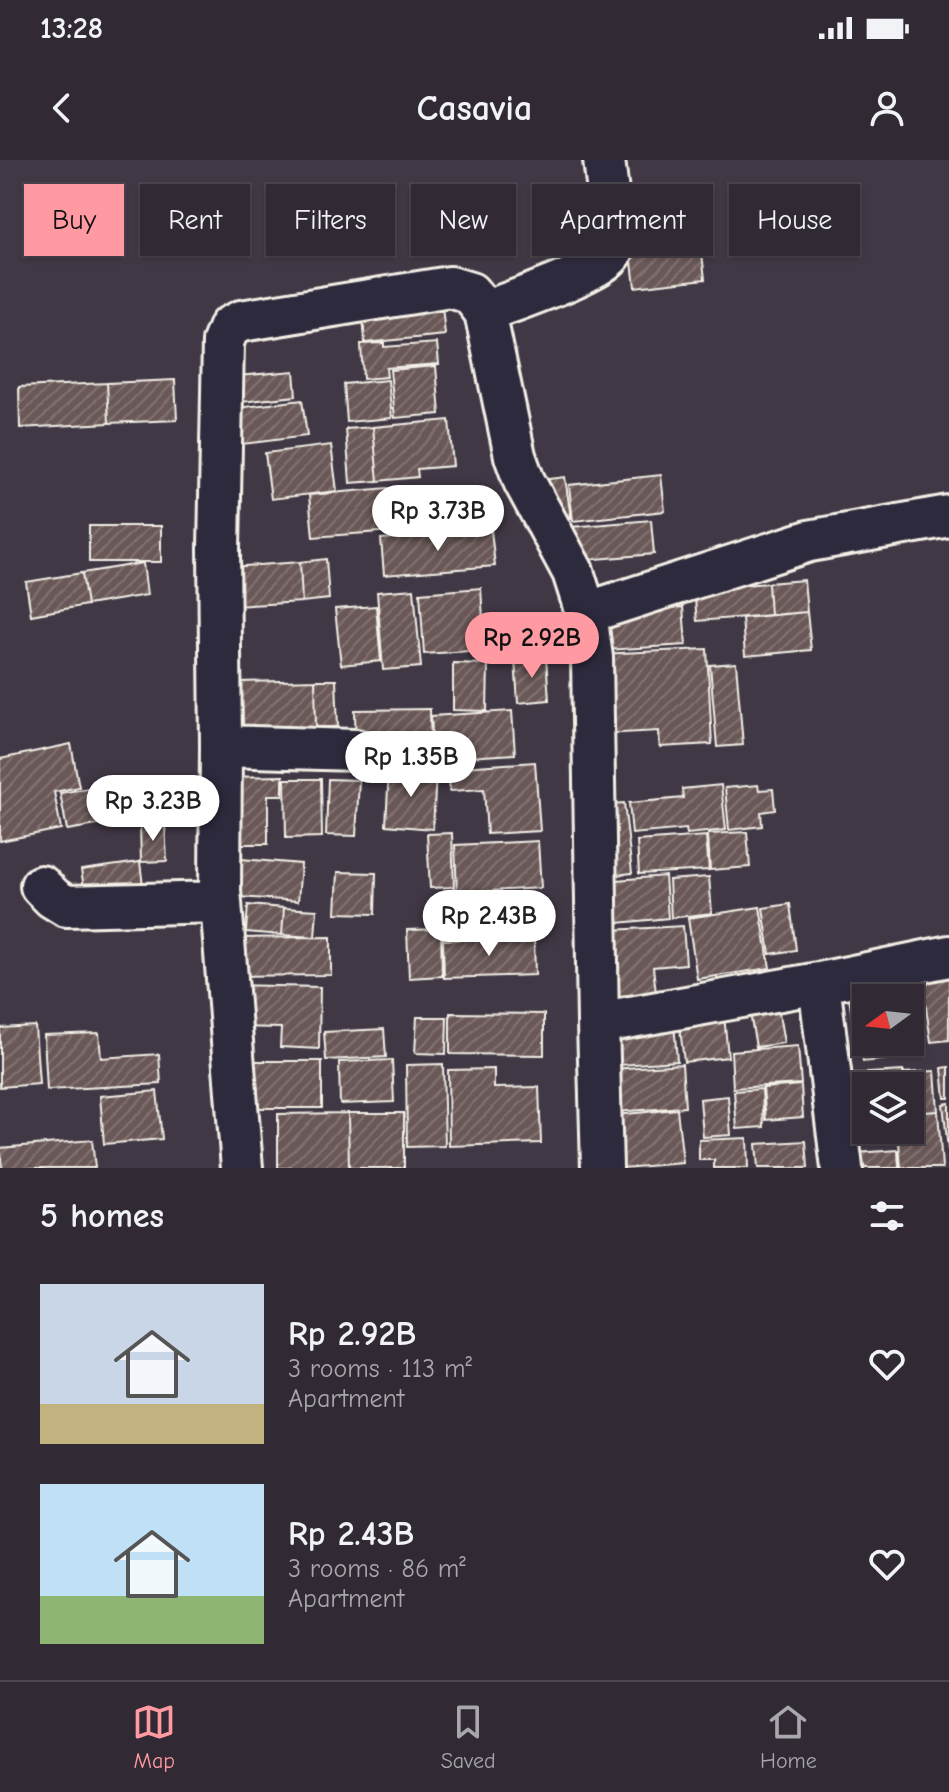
<!DOCTYPE html>
<meta charset="utf-8">
<style>
body{margin:0;font-family:"Comic Neue",sans-serif;background:#39323c;color:#f1f3f6;height:100vh;display:flex;flex-direction:column;font-size:30px;white-space:nowrap}
*{box-sizing:border-box;margin:0}
p{font-size:26px;color:#a8a7ac}
.icon{flex:none;width:44px;height:44px;fill:none;stroke:currentColor;stroke-width:2;stroke-linecap:round;stroke-linejoin:round}
.map{position:relative;height:1008px;overflow:hidden}
.drawer{display:flex;flex-direction:column;background:#312a34;flex:1}
.drawer>*{flex:none}
.top-card{position:absolute;left:24px;top:24px;width:902px;height:72px;display:flex;gap:16px}
.needle{width:52px;rotate:255deg}
.buttons{position:absolute;left:852px;top:824px;display:grid;gap:16px}
.buttons a{display:grid;place-items:center;width:72px;height:72px;border-radius:0px;background:#312a34;box-shadow:0 2px 6px #0004,0 0 0 2px #4c464f;font-size:40px}
.price{position:absolute;translate:-50% -68px;padding:0 18px;border-radius:28px;background:#fff;color:#222;font-size:26px;line-height:52px;filter:drop-shadow(0 2px 4px #0008)}
.price::after{content:'';position:absolute;left:50%;top:48px;width:24px;height:18px;margin-left:-12px;background:inherit;clip-path:polygon(0 0,100% 0,50% 100%)}
.price.selected{background:#ff9aa2;color:#111}
ul{padding:0;list-style:none}
li{display:flex;align-items:center;gap:24px;height:200px;padding:0 40px}
li span{display:grid;place-items:center;flex:none;width:224px;height:160px;border-radius:0px;color:#555}
li>.icon{margin-inline-start:auto}
span .icon{width:96px;height:96px;fill:#fffc;stroke-width:1}
li b{font-size:34px}
h2{display:flex;justify-content:space-between;align-items:center;height:96px;padding:0 40px;font-size:34px}
.chip{padding:0 28px;border-radius:0px;background:#312a34;box-shadow:0 2px 6px #0004,0 0 0 2px #4c464f;font-size:28px;line-height:72px}
.chip.selected{background:#ff9aa2;color:#111}
.status{display:flex;justify-content:space-between;align-items:center;height:56px;padding:0 40px;background:#312a34;direction:ltr}
.status svg{height:22px;fill:currentColor}
header{display:flex;justify-content:space-between;align-items:center;height:104px;padding:0 40px;background:#312a34;font-size:36px;font-weight:700}
.tab-bar{display:flex;justify-content:space-around;align-items:center;height:112px;border-top:2px solid #4c464f;background:#312a34;font-size:22px;color:#a8a7ac}
.tab-bar a{display:grid;justify-items:center;gap:4px}
.tab-bar .selected{color:#ff9aa2}
.map>svg:first-child{display:block}
</style>
<div class="status"><b>13:28</b><svg viewBox="0 0 49 12"><path d="M0 12V9h3v3zM5 12V6h3v6zM10 12V3h3v9zM15 12V0h3v12zM26 1h20v11H26zM47 4h2v5h-2z"/></svg></div>
<header><svg class="icon" aria-label="back" viewBox="0 0 24 24"><path d="M15 5l-7 7 7 7"/></svg>Casavia<svg class="icon" aria-label="person" viewBox="0 0 24 24"><circle cx="12" cy="8" r="4"/><path d="M4 21q1-7 8-7t8 7"/></svg></header>
<div class="map">
<svg width="949" height="1008" viewBox="0 0 949 1008">
<defs>
<pattern id="building-hatch" width="6" height="6" patternUnits="userSpaceOnUse" patternTransform="scale(2)"><rect width="6" height="6" fill="#6b5958"/><path d="M-1 1l2-2M0 6l6-6M5 7l2-2" fill="none" stroke="#817170"/></pattern>
</defs>
<rect width="100%" height="100%" fill="#413845"/>
<filter id="ink" filterUnits="userSpaceOnUse"><feTurbulence type="fractalNoise" baseFrequency=".0125" numOctaves="2"/><feDisplacementMap in="SourceGraphic" scale="16" xChannelSelector="R" yChannelSelector="G"/><feConvolveMatrix kernelMatrix="1 2 1 2 8 2 1 2 1" color-interpolation-filters="sRGB"/></filter>
<g filter="url(#ink)">
<path fill="url(#building-hatch)" stroke="#f4f1e8" stroke-width="2" d="M787,32L789,71L744,73L742,33Z
M702,38L706,77L633,84L629,44Z
M701,85L705,119L635,127L631,93Z
M441,136L445,175L365,183L362,143Z
M384,183V187L437,183L439,204L386,208L387,217L363,219L361,184Z
M436,206L440,254L395,258L390,210Z
M294,211L296,236L241,242L238,216Z
M175,220L177,260L109,263L107,223Z
M388,220L392,258L347,262L344,224Z
M107,223L109,263L20,268L19,227Z
M302,240L307,276L234,285L229,249Z
M449,260L453,306L417,309L418,317L378,321L373,267Z
M373,267L378,321L350,323L346,269Z
M331,285L337,331L271,339L265,293Z
M661,315L665,351L573,361L569,325Z
M565,317L571,358L548,362L541,320Z
M388,328L393,371L313,377L309,335Z
M446,331L451,372L400,377L395,336Z
M651,360L654,394L573,401L571,367Z
M89,366H161V402H89Z
M491,370L495,406L384,415L381,379Z
M326,399L329,439L302,442L300,402Z
M300,402L302,442L234,446L231,407Z
M143,403L147,435L87,445L82,413Z
M82,413L87,445L31,455L26,422Z
M804,420L807,452L770,455L768,423Z
M768,423L770,455L697,461L694,429Z
M481,428L485,490L424,494L420,433Z
M414,429L421,507L383,510L377,432Z
M376,446L381,501L341,505L335,449Z
M683,447L686,485L606,490L603,452Z
M807,452L811,490L745,496L742,458Z
M707,489L712,584L660,587L659,571L603,574L599,494Z
M546,497L549,540L518,543L515,500Z
M453,503L488,504L487,551L453,550Z
M736,503L743,585L717,587L710,505Z
M315,520L316,567L243,569L241,522Z
M315,520H336L338,567H316Z
M430,549L431,598H356L355,550Z
M512,551L515,594L434,599L431,556Z
M71,584L79,627L54,632L61,669L0,681V599Z
M535,602L540,671L487,674L484,629L450,631L448,608Z
M389,609L436,612L433,669L386,665Z
M283,616V635H268V684H226L225,617Z
M143,619L150,656L67,670L60,633Z
M285,619H321L322,677L286,678Z
M328,619L359,620L356,676L326,675Z
M721,625L726,670L687,674L686,669L632,674L629,643L683,638L682,629Z
M758,625L759,630L773,629L775,650L761,652L762,666L729,670L725,628Z
M624,643L632,713L606,716L599,645Z
M165,664L167,701L141,702L140,665Z
M747,672L750,707L710,710L708,674Z
M452,673L454,727L430,728L427,674Z
M706,676L709,710L639,714L637,681Z
M538,681L541,728L457,733L455,685Z
M241,699L301,704L298,741L238,737Z
M140,702L143,726L85,733L81,710Z
M338,712L376,713L375,754L336,753Z
M665,716L668,758L608,764L604,721Z
M709,717L712,753L671,758L669,720Z
M533,737L534,777L443,780L441,740Z
M790,744L796,790L770,794L763,748Z
M248,745L284,748L282,775L246,772Z
M760,747L770,808L697,819L688,758Z
M284,748L317,750L315,777L282,775Z
M683,766L686,804L653,807L656,833L617,836L612,770Z
M441,769L442,816L409,818L407,770Z
M331,777V815L231,816V778Z
M534,777L535,815L444,818L443,780Z
M949,817V880L931,882L922,821Z
M239,825L320,827L319,889L280,887L281,868L239,867Z
M919,828L924,866L910,867V838H866V873L854,874L849,836Z
M778,848L784,883L756,887L750,853Z
M450,853L544,854V895L450,894Z
M724,855L728,897L684,902L679,860Z
M417,857H447L446,894L415,893Z
M674,862L677,901L605,906L602,867Z
M35,866L39,924L0,927V868Z
M384,869L386,897L326,900L324,872Z
M922,870L925,895L863,902L861,877L866,876V882H910V871Z
M99,873L101,898L159,894L161,924L47,930L44,875Z
M798,886L801,924L733,928L731,891Z
M392,900L394,942L340,944L339,902Z
M241,901H322V948H242Z
M443,904L445,986L407,987L406,905Z
M682,904L685,947L614,952L612,909Z
M949,907V938H945L942,908Z
M494,909V928L539,927L541,983L449,986L448,910Z
M903,911L904,926H866V970H908V973L840,977L836,915Z
M935,911L938,951L910,953V926H905L904,913Z
M801,925L803,957L766,960L763,928Z
M762,929L764,967L737,969L734,931Z
M157,931L162,979L104,984L100,936Z
M728,936L731,975L703,977L700,939Z
M949,943V989H948L943,944Z
M677,949L683,1003L622,1008L616,955Z
M938,951L942,1008H901L899,982H909L910,953Z
M348,953H404V1008H349Z
M348,953L349,1008H278V954Z
M747,978L748,1008H714V1000H699V980Z
M92,980L95,1008H2L0,988Z
M806,981L808,1008H758L756,984Z
M898,990L899,1008H858L856,993Z"/>
<g fill="none" stroke-linecap="round" stroke-linejoin="round">
<defs>
<path id="minor" d="M485,152C509,142 601,112 612,93C612,92 614,82 614,81L604,0
M586,453L809,381L949,356
M221,586L356,590
M41,726L53,738L66,746L220,742
M819,823L842,1008
M598,863L819,823L949,796
M242,1008L220,730L221,586L219,389L223,182L229,167L241,161L450,127L470,133L485,152L515,296L524,321L573,412L586,453L592,498L598,863L602,1008"/>
</defs>
<use href="#minor" stroke="#f4f1e8" stroke-width="46"/>
<use href="#minor" stroke="#2f2a3d" stroke-width="40"/>
</g>
</g>
</svg>
<div class="buttons">
<a><svg class="needle" viewBox="-14 -14 28 28"><path d="M0-13l5 13h-10z" fill="#e53935"/><path d="M0 13l5-13h-10z" fill="#a8a7ac"/></svg></a>
<a><svg class="icon" aria-label="layers" viewBox="0 0 24 24"><path d="M12 4l9 5-9 5-9-5zM3 14l9 5 9-5"/></svg></a>
</div>
<b class="price" style="left:438px;top:393px">Rp 3.73B</b>
<b class="price selected" style="left:532px;top:520px">Rp 2.92B</b>
<b class="price" style="left:411px;top:639px">Rp 1.35B</b>
<b class="price" style="left:153px;top:683px">Rp 3.23B</b>
<b class="price" style="left:489px;top:798px">Rp 2.43B</b>
<div class="top-card">
<a class="chip selected">Buy</a>
<a class="chip">Rent</a>
<a class="chip">Filters</a>
<a class="chip">New</a>
<a class="chip">Apartment</a>
<a class="chip">House</a>
</div>
</div>
<section class="drawer">
<h2>5 homes<svg class="icon" aria-label="filters" viewBox="0 0 24 24"><path d="M4 7h16M4 17h16"/><circle cx="9" cy="7" r="2"/><circle cx="15" cy="17" r="2"/></svg></h2>
<ul>
<li><span style="background:linear-gradient(#c9d6e8 75%,#c2b280 0)"><svg class="icon" aria-label="home" viewBox="0 0 24 24"><path d="M3 11l9-7 9 7M6 9v11h12V9"/></svg></span><div><b>Rp 2.92B</b><p>3 rooms · 113 m²</p><p>Apartment</p></div><svg class="icon" aria-label="heart" viewBox="0 0 24 24"><path d="M12 20l-8-8c-3-5 5-10 8-4 3-6 11-1 8 4z"/></svg></li>
<li><span style="background:linear-gradient(#bfe0f5 70%,#8fb573 0)"><svg class="icon" aria-label="home" viewBox="0 0 24 24"><path d="M3 11l9-7 9 7M6 9v11h12V9"/></svg></span><div><b>Rp 2.43B</b><p>3 rooms · 86 m²</p><p>Apartment</p></div><svg class="icon" aria-label="heart" viewBox="0 0 24 24"><path d="M12 20l-8-8c-3-5 5-10 8-4 3-6 11-1 8 4z"/></svg></li>
</ul>
</section>
<nav class="tab-bar">
<a class="selected"><svg class="icon" aria-label="map" viewBox="0 0 24 24"><path d="M3 6l6-2 6 2 6-2v14l-6 2-6-2-6 2zM9 4v14M15 6v14"/></svg>Map</a>
<a><svg class="icon" aria-label="saved" viewBox="0 0 24 24"><path d="M7 4h10v16l-5-4-5 4z"/></svg>Saved</a>
<a><svg class="icon" aria-label="home" viewBox="0 0 24 24"><path d="M3 11l9-7 9 7M6 9v11h12V9"/></svg>Home</a>
</nav>
